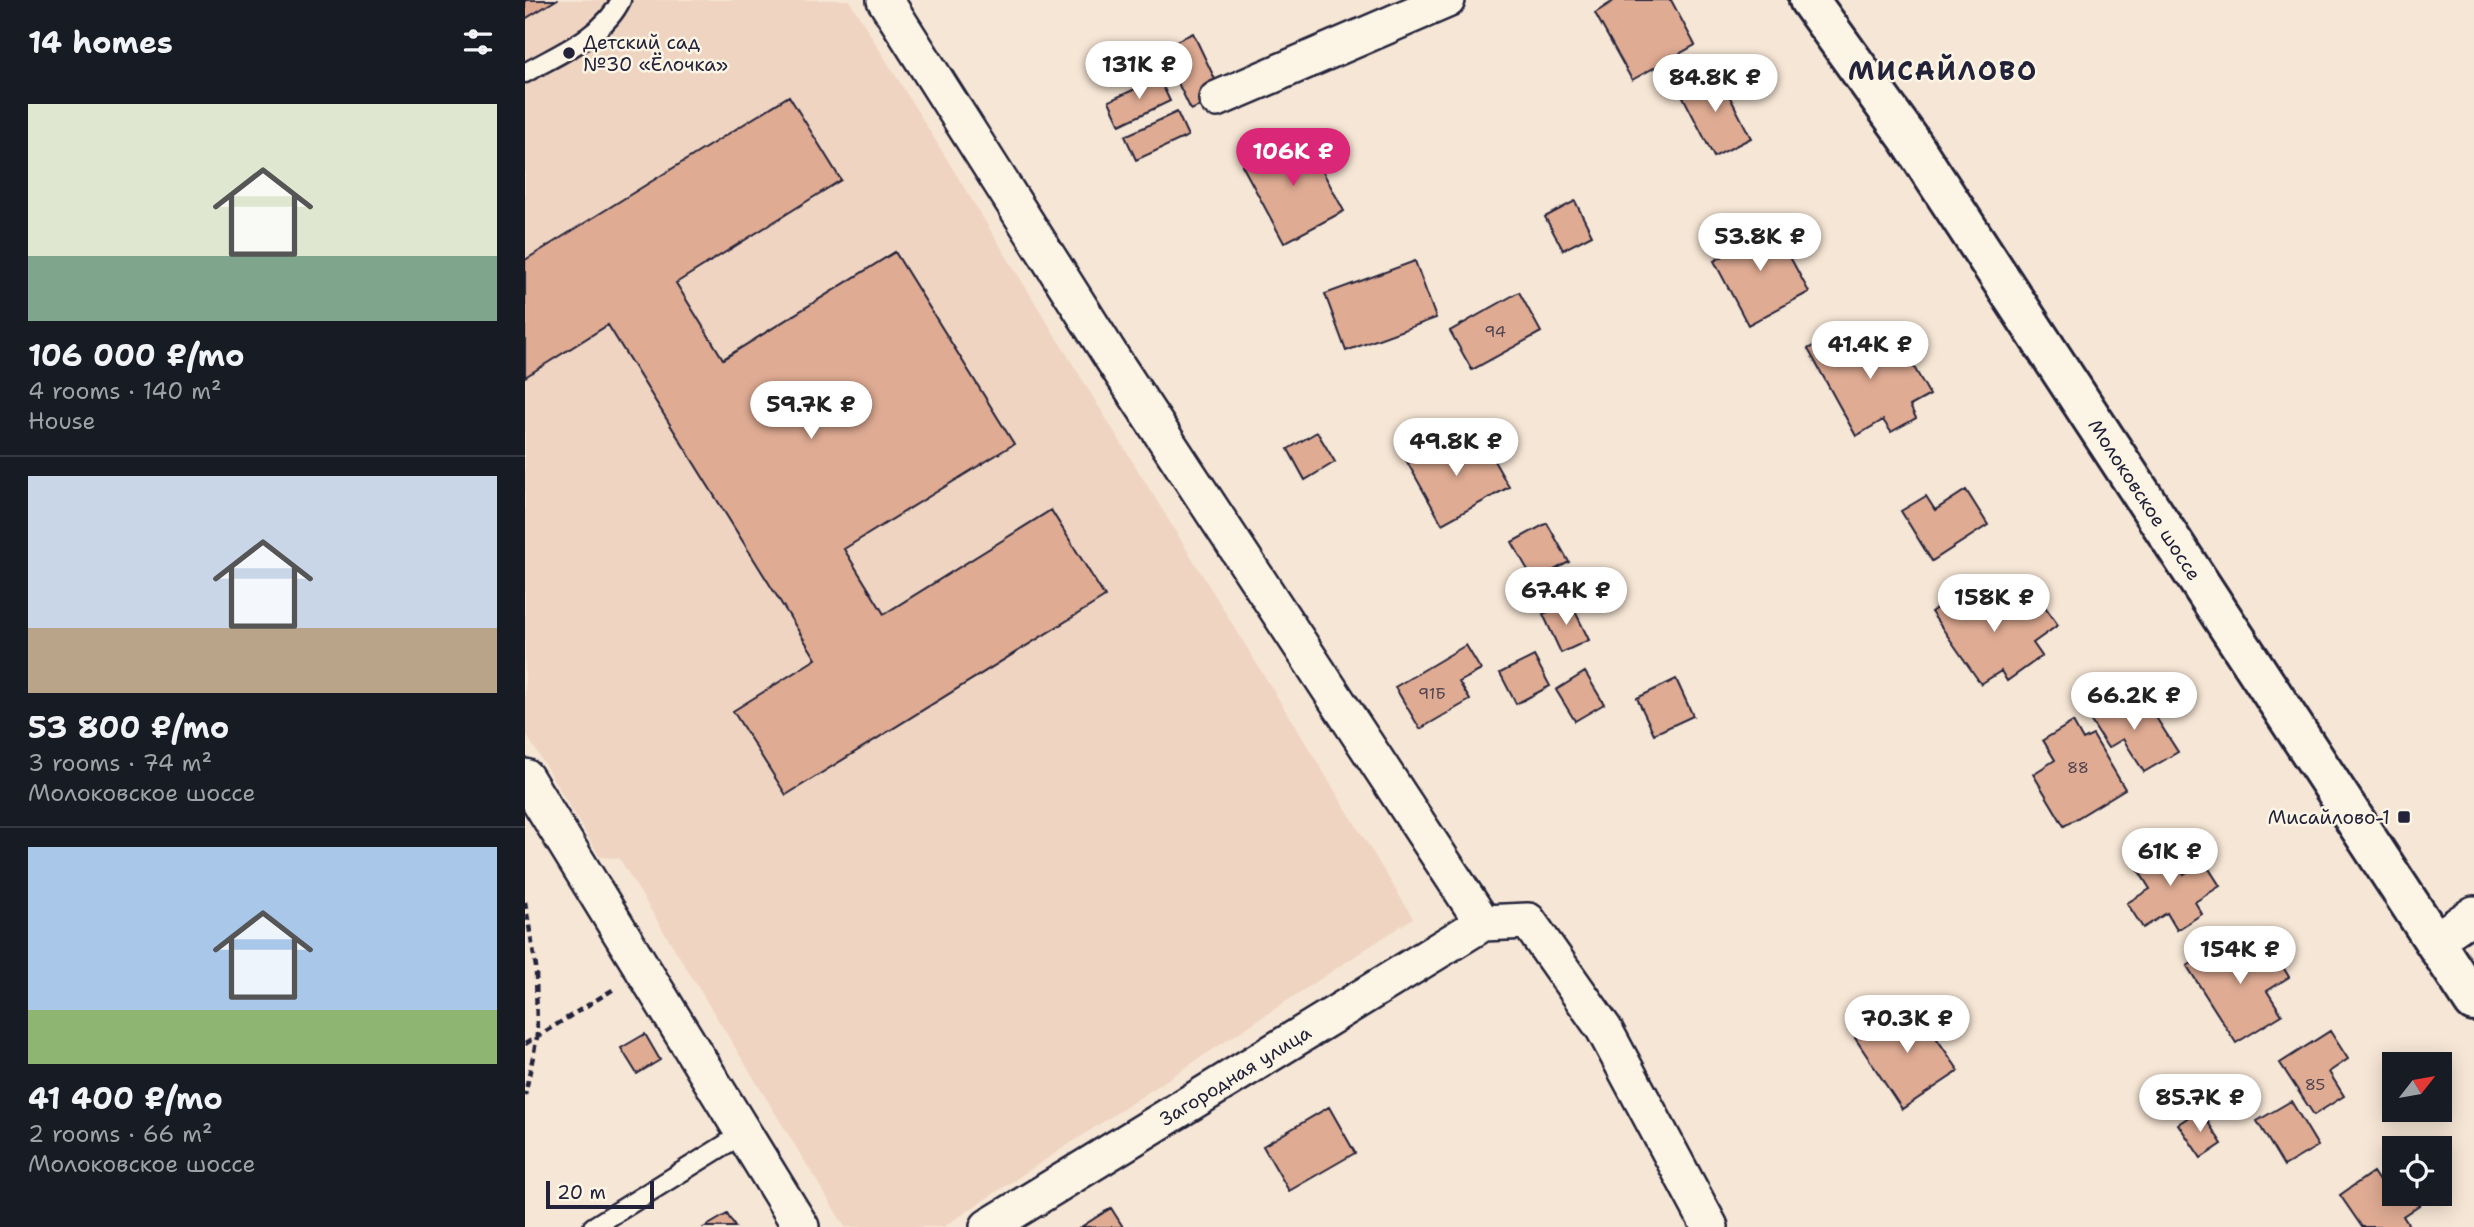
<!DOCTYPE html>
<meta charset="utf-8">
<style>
body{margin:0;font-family:"Shantell Sans",sans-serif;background:#242831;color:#f1f3f6;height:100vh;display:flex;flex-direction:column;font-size:26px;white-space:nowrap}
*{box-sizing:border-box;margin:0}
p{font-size:23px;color:#9ea1a6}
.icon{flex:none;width:38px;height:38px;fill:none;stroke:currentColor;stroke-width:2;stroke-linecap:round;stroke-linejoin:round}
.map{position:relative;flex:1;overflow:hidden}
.sheet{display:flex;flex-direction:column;background:#171b24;width:525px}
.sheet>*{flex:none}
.needle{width:46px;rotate:59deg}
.tools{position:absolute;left:1857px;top:1052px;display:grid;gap:14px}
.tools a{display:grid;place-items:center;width:70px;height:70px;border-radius:0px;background:#171b24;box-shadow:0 4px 18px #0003;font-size:35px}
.scale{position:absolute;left:21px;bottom:18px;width:108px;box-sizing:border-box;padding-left:7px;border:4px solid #22223b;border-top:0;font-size:19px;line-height:24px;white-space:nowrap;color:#22223b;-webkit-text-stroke:5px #fcf5e5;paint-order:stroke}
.price{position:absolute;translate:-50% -60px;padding:0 16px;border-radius:24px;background:#fff;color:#222;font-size:23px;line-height:46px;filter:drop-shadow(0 2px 4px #0008)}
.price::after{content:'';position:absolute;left:50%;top:42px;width:21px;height:16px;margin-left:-10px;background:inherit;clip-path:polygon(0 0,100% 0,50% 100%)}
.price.current{background:#db2777;color:#fff}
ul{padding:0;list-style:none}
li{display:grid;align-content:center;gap:14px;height:371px;padding:0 28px}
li+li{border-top:2px solid #363941}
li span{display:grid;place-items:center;height:217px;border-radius:0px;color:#555}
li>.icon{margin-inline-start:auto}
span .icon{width:126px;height:126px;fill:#fffc;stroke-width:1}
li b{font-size:30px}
h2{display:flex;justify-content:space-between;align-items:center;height:84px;padding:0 28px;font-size:30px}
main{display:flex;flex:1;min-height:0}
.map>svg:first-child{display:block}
</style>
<main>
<section class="sheet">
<h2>14 homes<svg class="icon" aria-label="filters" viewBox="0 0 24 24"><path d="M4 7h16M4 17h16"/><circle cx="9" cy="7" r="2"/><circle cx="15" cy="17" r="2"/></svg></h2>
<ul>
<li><span style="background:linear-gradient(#dfe7d0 70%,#7fa58c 0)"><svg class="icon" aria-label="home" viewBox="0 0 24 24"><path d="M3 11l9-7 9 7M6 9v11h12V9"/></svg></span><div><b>106 000 ₽/mo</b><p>4 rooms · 140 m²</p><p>House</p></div></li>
<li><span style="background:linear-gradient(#c9d6e8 70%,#b9a48a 0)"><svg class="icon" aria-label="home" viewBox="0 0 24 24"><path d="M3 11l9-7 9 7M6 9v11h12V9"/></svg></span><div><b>53 800 ₽/mo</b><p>3 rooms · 74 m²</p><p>Молоковское шоссе</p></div></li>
<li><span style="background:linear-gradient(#a9c7e8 75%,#8fb573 0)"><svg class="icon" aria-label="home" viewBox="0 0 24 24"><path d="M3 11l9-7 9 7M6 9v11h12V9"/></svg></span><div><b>41 400 ₽/mo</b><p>2 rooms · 66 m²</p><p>Молоковское шоссе</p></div></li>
</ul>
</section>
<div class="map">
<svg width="1949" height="1227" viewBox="0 0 1949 1227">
<rect width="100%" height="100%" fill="#f6e6d5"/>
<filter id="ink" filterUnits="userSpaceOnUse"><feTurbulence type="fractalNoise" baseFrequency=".0143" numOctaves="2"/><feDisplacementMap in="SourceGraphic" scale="14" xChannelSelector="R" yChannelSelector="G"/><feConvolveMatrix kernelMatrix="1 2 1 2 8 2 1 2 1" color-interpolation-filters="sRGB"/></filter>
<g filter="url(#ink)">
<path fill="#efd4c1" d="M0,0H324L888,918L418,1227H320L94,858L75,857L0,732Z"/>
<path fill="#dfab93" stroke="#22223b" stroke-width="2" d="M0,0H31L0,19Z
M1090,0H1146L1170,45L1107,80L1070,13Z
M668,33L698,96L666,110L636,48Z
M1192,72L1226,138L1189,157L1155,91Z
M634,78L645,101L595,125L584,101Z
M264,96L316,180L151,283L198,359L370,252L489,444L319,549L359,614L526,510L580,597L261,795L208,711L291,659L83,325L0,377V260Z
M652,112L663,136L611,160L600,136Z
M777,133L819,211L759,243L717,165Z
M1050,201L1067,235L1038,250L1020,217Z
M1231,221L1241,239L1252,233L1284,292L1223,325L1189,261L1209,250L1202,237Z
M890,261L911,318L821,351L800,294Z
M994,292L1016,332L947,370L925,331Z
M1318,329L1334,355L1370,334L1405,395L1385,406L1391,418L1366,432L1358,420L1331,436L1283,349Z
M792,432L810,462L780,480L763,449Z
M927,435L939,457L960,445L984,487L917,524L881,460Z
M1441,490L1463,525L1407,561L1376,511L1401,496L1410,510Z
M1022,523L1044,562L1009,581L987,542Z
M1443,586L1469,624L1511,594L1533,625L1508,643L1517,656L1482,681L1476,671L1456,684L1406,612Z
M1045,601L1064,640L1036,653L1018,614Z
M941,645L956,670L934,682L945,700L895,729L870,687Z
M1009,656L1025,686L991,704L975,673Z
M1060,672L1079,704L1050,721L1031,690Z
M1151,679L1168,716L1129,734L1112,698Z
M1587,699L1597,714L1620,700L1653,752L1619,772L1598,739L1583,748L1562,715Z
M1548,722L1558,740L1568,735L1600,789L1539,826L1508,774L1530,760L1518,740Z
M1638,840L1659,874L1679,861L1695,886L1670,902L1677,914L1652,930L1642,913L1618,928L1602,903L1625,889L1607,860Z
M1716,933L1733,961L1749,952L1764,977L1742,991L1757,1015L1711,1043L1662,966Z
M1386,1001L1434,1071L1377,1109L1330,1038Z
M1805,1031L1823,1059L1804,1072L1819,1096L1789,1115L1755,1063Z
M120,1034L135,1060L112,1074L96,1048Z
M1766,1101L1793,1146L1759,1166L1732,1121Z
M804,1107L830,1153L764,1191L738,1146Z
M1675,1110L1697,1144L1676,1158L1653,1124Z
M1848,1172L1856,1184L1869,1176V1194H1904L1906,1197L1878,1216L1885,1227H1837L1815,1195Z
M586,1208L598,1227H556Z
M202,1214L210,1227H180Z"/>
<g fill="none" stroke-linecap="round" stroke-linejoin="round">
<defs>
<path id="service" d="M0,73C33,54 79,36 96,0
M68,1227L219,1133"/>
<g id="minor">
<path d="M360,0L589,361L958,923"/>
<path d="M692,99L922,0"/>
<path d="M0,777L276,1227"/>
<path d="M1909,941L1949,914"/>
<path id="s1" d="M463,1227L958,923L1003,921L1079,1029L1185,1227"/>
</g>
<g id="secondary">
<path id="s2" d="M1284,0L1384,139L1949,1002"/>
</g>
</defs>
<use href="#service" stroke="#22223b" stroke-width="23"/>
<use href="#minor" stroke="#22223b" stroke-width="40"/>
<use href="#secondary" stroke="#22223b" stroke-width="44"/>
<path stroke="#22223b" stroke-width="4.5" stroke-dasharray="7 5" stroke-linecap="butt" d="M0,902L11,967L12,1037L0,1095
M0,1044L89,989"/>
<use href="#service" stroke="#fcf5e5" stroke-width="18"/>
<use href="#minor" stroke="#fcf5e5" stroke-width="35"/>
<use href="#secondary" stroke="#fcf5e5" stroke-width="38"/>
</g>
</g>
<g fill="#22223b" stroke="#fcf5e5" stroke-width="2.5">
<circle cx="44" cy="53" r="7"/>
<rect x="1872" y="810" width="14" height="14" rx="3.5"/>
</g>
<g text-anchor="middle" stroke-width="5" stroke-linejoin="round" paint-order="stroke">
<g font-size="16" fill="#514451">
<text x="970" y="337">94</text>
<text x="907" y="699">91Б</text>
<text x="1553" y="773">88</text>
<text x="1790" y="1090">85</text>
</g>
<g font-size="19" fill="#22223b" stroke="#fcf5e5" text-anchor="start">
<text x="58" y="49">Детский сад<tspan x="58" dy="22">№30 «Ёлочка»</tspan></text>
<text x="1865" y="824" text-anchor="end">Мисайлово-1</text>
</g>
<g font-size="19" fill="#22223b" stroke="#fcf5e5">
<text dy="7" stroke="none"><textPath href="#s2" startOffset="602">Молоковское шоссе</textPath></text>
<text dy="7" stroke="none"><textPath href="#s1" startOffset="290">Загородная улица</textPath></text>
</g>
<g font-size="26" font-weight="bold" letter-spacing="2" fill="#22223b" stroke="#fcf5e5">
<text x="1418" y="80">МИСАЙЛОВО</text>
</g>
</g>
</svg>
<div class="tools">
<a><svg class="needle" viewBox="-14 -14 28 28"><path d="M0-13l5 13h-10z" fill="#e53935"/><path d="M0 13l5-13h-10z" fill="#9ea1a6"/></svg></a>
<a><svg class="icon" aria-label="locate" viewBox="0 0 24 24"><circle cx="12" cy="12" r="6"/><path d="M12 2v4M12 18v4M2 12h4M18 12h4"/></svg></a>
</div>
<div class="scale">20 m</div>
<b class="price" style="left:614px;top:101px">131K ₽</b>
<b class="price" style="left:1190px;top:114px">84.8K ₽</b>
<b class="price current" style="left:768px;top:188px">106K ₽</b>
<b class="price" style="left:1235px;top:273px">53.8K ₽</b>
<b class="price" style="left:1345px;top:381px">41.4K ₽</b>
<b class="price" style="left:286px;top:441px">59.7K ₽</b>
<b class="price" style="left:931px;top:478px">49.8K ₽</b>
<b class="price" style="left:1041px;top:627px">67.4K ₽</b>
<b class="price" style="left:1469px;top:634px">158K ₽</b>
<b class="price" style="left:1609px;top:732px">66.2K ₽</b>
<b class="price" style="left:1645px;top:888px">61K ₽</b>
<b class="price" style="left:1715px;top:986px">154K ₽</b>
<b class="price" style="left:1382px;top:1055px">70.3K ₽</b>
<b class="price" style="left:1675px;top:1134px">85.7K ₽</b>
</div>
</main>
